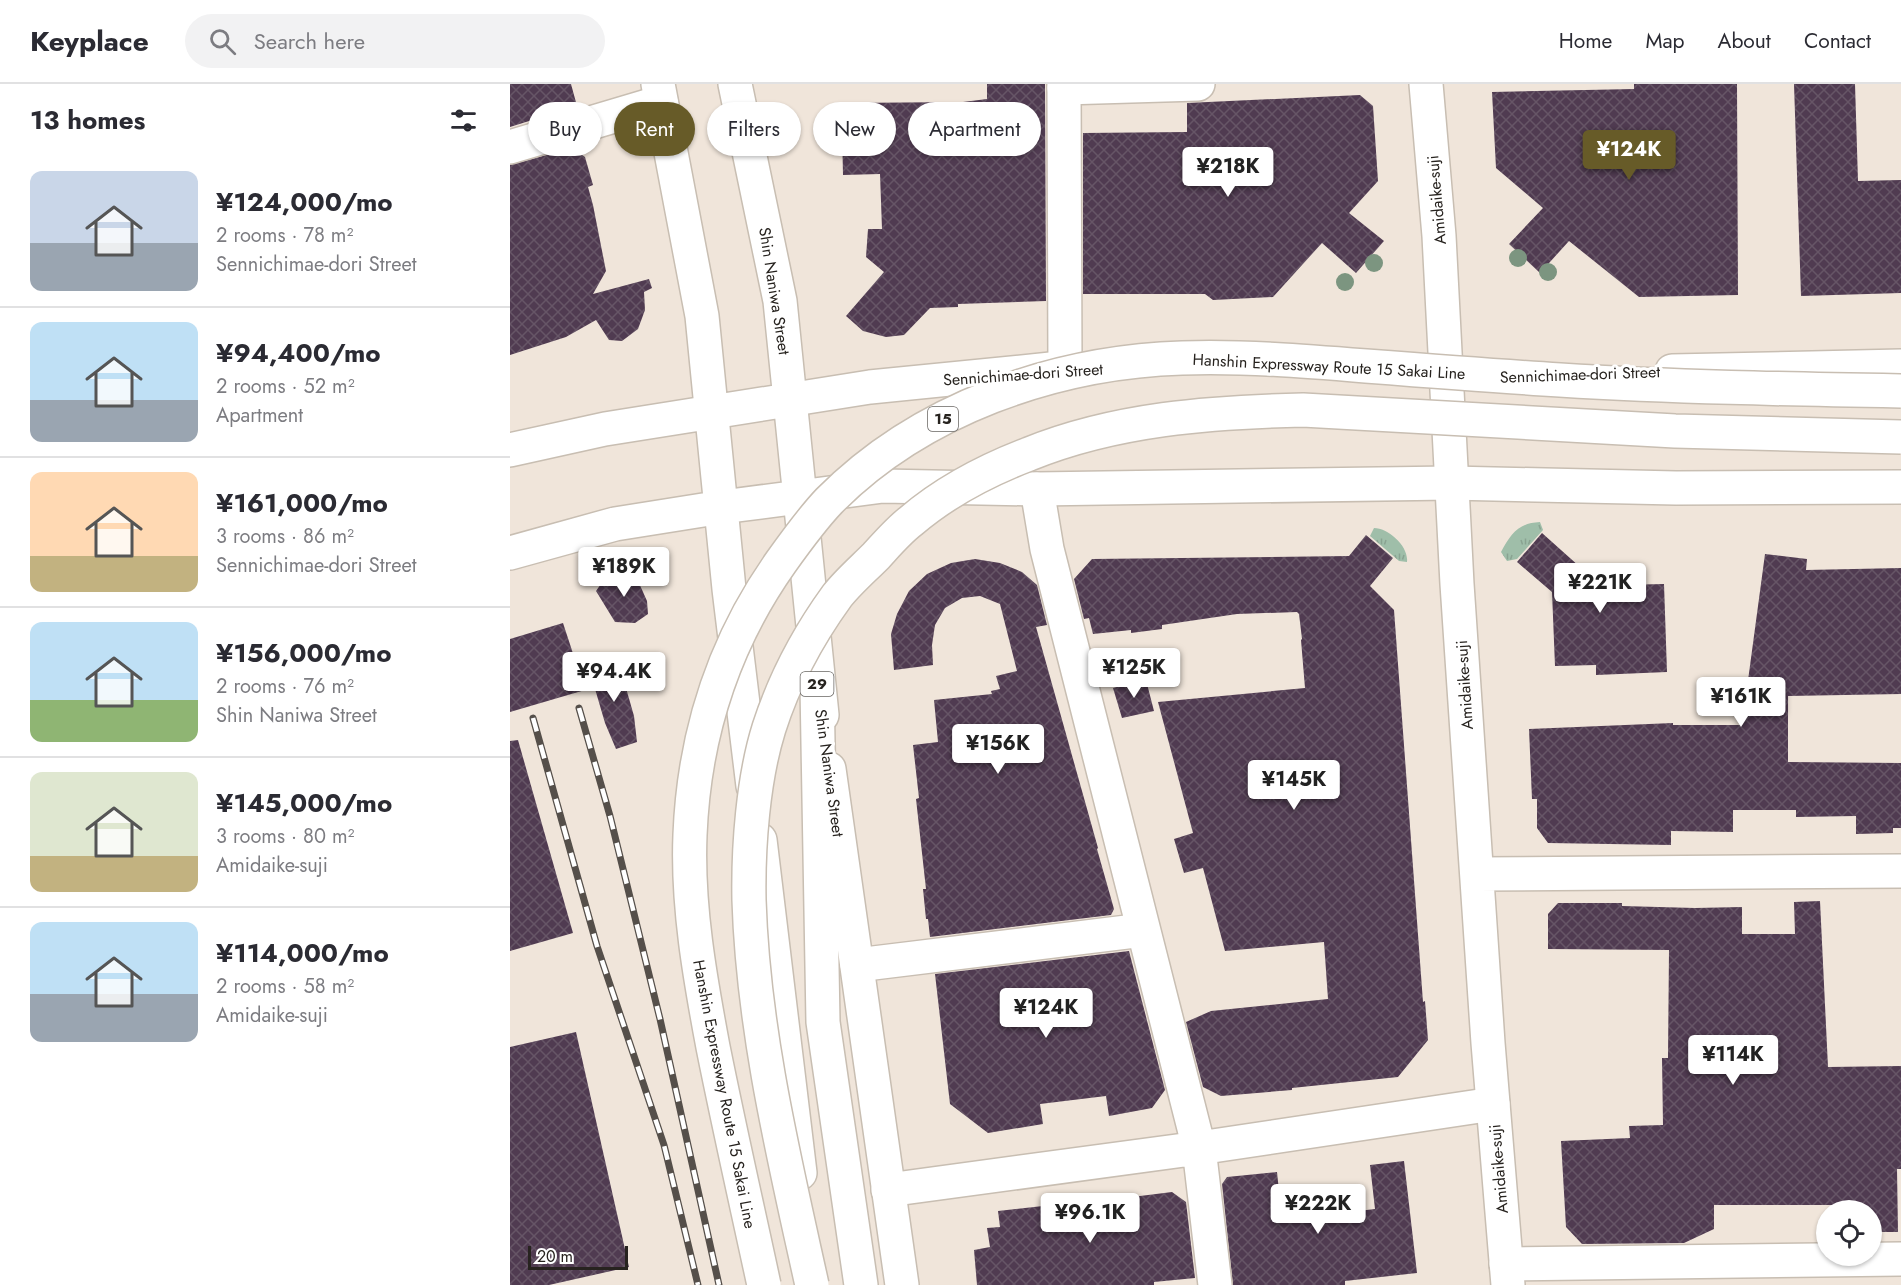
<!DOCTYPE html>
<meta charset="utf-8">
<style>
body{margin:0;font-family:Jost,sans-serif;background:#f2f2f3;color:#2b2b33;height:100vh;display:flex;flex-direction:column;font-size:22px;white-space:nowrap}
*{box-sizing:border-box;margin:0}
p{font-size:20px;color:#7c7c81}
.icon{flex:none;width:33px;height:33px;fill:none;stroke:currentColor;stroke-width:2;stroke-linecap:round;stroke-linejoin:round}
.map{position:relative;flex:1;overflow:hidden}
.drawer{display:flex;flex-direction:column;background:#fff;width:510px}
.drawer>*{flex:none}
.hud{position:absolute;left:18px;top:18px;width:570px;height:54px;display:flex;gap:12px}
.fabs{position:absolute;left:1306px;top:1116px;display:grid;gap:12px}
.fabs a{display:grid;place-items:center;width:66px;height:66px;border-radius:50%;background:#fff;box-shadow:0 2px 4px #0004;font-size:30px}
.scale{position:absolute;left:18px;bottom:15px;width:100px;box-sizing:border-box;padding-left:6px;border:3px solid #27231f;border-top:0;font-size:16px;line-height:21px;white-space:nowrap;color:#27231f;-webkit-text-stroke:4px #fff;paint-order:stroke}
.price{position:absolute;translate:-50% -51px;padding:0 14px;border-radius:6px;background:#fff;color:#222;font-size:20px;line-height:39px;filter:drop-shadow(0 2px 3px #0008)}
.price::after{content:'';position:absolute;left:50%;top:36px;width:18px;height:14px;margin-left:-9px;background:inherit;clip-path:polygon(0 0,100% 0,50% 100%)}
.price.on{background:#675b28;color:#fff}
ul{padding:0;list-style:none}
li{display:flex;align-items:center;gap:18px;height:150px;padding:0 30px}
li+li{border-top:2px solid #e1e1e2}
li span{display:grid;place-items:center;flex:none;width:168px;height:120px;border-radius:12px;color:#555}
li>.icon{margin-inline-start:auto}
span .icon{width:72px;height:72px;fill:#fffc;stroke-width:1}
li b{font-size:26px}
h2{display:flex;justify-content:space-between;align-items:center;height:72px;padding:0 30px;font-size:26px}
.tag{padding:0 21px;border-radius:27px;background:#fff;box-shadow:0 2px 4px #0004;font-size:21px;line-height:54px}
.tag.on{background:#675b28;color:#fff}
header{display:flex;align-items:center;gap:36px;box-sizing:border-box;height:84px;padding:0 30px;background:#fff;border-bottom:2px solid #e1e1e2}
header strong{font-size:28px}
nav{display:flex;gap:33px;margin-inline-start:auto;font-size:21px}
.search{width:420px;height:54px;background:#f2f2f3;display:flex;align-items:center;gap:15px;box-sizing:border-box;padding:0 21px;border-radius:33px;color:#7c7c81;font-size:22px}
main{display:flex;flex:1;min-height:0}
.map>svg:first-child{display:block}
</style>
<header>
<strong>Keyplace</strong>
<div class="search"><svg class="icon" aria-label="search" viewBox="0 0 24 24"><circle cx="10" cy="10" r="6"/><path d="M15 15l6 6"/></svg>Search here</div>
<nav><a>Home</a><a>Map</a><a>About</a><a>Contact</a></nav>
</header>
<main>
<section class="drawer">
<h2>13 homes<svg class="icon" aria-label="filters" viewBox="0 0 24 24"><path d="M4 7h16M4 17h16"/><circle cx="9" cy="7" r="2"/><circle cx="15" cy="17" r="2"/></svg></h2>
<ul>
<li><span style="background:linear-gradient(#c9d6e8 60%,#9aa5b1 0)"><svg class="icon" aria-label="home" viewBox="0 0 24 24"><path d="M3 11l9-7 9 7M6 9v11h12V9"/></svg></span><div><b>¥124,000/mo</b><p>2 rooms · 78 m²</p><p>Sennichimae-dori Street</p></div></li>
<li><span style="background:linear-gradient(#bfe0f5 65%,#9aa5b1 0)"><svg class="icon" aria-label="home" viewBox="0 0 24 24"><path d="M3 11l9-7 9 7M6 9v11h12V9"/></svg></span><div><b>¥94,400/mo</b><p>2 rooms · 52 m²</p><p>Apartment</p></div></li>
<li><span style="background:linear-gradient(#ffd9b3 70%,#c2b280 0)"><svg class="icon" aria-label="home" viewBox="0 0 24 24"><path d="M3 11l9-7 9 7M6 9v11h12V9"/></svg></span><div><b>¥161,000/mo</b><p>3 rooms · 86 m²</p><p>Sennichimae-dori Street</p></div></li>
<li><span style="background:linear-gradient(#bfe0f5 65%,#8fb573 0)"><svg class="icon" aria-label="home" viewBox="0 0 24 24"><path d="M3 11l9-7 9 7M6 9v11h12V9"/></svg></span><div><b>¥156,000/mo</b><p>2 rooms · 76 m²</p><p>Shin Naniwa Street</p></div></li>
<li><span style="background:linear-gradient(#dfe7d0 70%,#c2b280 0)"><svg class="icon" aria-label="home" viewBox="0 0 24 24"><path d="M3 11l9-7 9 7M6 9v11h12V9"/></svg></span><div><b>¥145,000/mo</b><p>3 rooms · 80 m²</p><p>Amidaike-suji</p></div></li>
<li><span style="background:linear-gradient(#bfe0f5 60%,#9aa5b1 0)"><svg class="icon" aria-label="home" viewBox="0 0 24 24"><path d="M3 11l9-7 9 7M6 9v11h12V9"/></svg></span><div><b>¥114,000/mo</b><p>2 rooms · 58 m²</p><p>Amidaike-suji</p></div></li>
</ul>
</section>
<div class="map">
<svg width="1391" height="1201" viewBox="0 0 1391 1201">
<defs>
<pattern id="grass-tufts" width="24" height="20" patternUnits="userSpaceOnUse" patternTransform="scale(1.5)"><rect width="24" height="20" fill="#9fbea9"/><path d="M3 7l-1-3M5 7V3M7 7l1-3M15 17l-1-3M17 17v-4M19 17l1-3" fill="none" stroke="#89a391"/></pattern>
<pattern id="building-cross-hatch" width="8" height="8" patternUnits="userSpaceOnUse" patternTransform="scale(1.5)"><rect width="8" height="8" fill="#503b51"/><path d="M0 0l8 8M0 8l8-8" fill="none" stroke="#656"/></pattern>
</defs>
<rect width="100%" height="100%" fill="#f0e5da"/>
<path fill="url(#grass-tufts)" d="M1030,438L1033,446L1007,475L997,477L991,468C1001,450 1008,439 1030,438Z
M864,444C878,444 899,462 897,478L889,477L860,452Z"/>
<path fill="url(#building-cross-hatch)" d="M0,0H61L67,22L0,43Z
M477,0H535L536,217L448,220V223L420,224L394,251L376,253L353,247L336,232L374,188L356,173L358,145H372L370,90L333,91L332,46L326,42L334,19L453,18L477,15Z
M1124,0H1227L1228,211L1129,213L1059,157L1030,189L999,160L1033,124L986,84L982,8L1124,5Z
M1284,0H1345L1348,97L1391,96V209L1291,212Z
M850,11L863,22L868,97L839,129L874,157L846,189L812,159L763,213L703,216L695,210H573V49L677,48V19Z
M62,64L75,73L83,101L78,103L83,121L96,187L83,210L139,195L142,204L134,208L135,226L128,245L112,257L99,256L86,236L56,253L0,271V81Z
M1032,449L1070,483L1110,482V501L1154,500L1157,588L1086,591V581L1045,582L1042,508L1007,478Z
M856,451L883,474L860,502L884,526L913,918L915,917L918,956L888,993L782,1004V1006L711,1012L693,1003L676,938L701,927L818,915L814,858L715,867L693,784L674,789L664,755L683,749L648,618L795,604L791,556L792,555L789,530L787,528L727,530L652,541V545L621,549V546L583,550L579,534L574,535L564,495L582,475L839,472Z
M1255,470L1297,475L1296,486L1391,484V610L1278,612V678L1391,679V744H1383V749L1346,750V732L1286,733V726H1223V748L1161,747V761L1038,759L1027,744V715H1022L1019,645L1163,639V641H1232Z
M465,475L490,479L512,488L527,501L537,541L526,543L588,764L587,765L604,825L601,831L420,853L418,835H416L413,805H416L406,715L409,714L403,661L428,658L424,616L482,610L481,607L490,605L486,592L507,587L490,520L470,512L452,514L435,524L425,541L422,561L423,581L384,586L381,550L387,530L399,507L417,490L441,479Z
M117,489L129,499L137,517L138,530L125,539L105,538L86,507L93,497L104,490Z
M53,539L75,606L0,628V555Z
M103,574L116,604L124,632L127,658L106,665L95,639L78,581Z
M636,596L644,627L612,634L603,604Z
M8,656L63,849L0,867V657Z
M1310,817L1318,983L1391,982V1085H1387L1388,1148H1362V1126H1327V1121H1204V1145L1174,1159L1072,1160L1056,1143L1051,1057L1120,1054L1119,1042L1153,1041L1152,974H1158L1159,866L1038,865V830L1048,819H1112V822L1185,824L1232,823V850H1285L1284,818Z
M619,867L655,1006L642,1024L599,1032L596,1012L530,1020L533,1040L478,1049L440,1020L425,890Z
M66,948L119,1183L39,1201H0V963Z
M894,1077L907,1189L835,1197V1201H723L712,1100L717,1093L767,1088L772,1136L865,1125L860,1081Z
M662,1108L676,1118L685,1194L644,1198V1201H467L464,1166L480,1163L477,1144L490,1143L488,1127L542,1121V1123Z"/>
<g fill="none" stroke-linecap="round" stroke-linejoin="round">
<defs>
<path id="street" d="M554,4L688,0
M0,63L151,18
M527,405L537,465L689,1064L705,1201
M347,881L633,846
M378,1106L689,1064L983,1020
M996,1180L1391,1175"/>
<path id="secondary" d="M554,0L555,284
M916,0L929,152L947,500L978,959L998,1201
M967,790L1391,787"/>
<path id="primary" d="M148,0L192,232L219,505L243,702
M225,0L270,217L312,631
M1162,287L1391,282
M0,366L95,345L360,303L541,285
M0,469L105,440L212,423L373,402L527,405L941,399L1166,404L1391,403
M319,685L392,1201
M250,756L290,1089"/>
<path id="highway" d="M307,602L313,938L351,1201"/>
</defs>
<use href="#street" stroke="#c8beb2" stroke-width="36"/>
<use href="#secondary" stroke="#c8beb2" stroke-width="36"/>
<use href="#primary" stroke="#c8beb2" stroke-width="36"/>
<use href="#highway" stroke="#c8beb2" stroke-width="36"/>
<use href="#street" stroke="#fff" stroke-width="33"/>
<use href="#secondary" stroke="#fff" stroke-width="33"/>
<use href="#primary" stroke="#fff" stroke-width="33"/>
<use href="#highway" stroke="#fff" stroke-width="33"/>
<defs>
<path id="rail" d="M69,624L100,732L150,935L209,1201
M23,634L87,862L154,1061L188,1201"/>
</defs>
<use href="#rail" stroke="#554f4a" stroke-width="7"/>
<use href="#rail" stroke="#fff" stroke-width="4.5" stroke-dasharray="14" stroke-linecap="butt"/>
<defs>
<path id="highway-bridge" d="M254,1201C237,1122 219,1043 203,963C190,894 177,821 180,751C184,650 213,560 271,478C286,457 301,436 319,417C410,325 544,278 672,274C733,272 795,277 856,282C921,287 986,292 1050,296C1164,303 1277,305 1391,307
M302,1201C274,1074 243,946 239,816C238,763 243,695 259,644C274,597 298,552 327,512C338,498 353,485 366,472C377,460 388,447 401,437C435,408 477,386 519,370C605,335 701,328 793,326L1165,347L1391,353"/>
</defs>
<use href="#highway-bridge" stroke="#c8beb2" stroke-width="36" stroke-linecap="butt"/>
<use href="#highway-bridge" stroke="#fff" stroke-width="33"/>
</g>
<g fill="#7c9580">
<circle cx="1008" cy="174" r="9"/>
<circle cx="864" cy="179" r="9"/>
<circle cx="1038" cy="188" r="9"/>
<circle cx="835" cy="198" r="9"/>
</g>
<g text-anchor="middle" stroke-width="6" stroke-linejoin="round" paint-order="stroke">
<g fill="#fff" stroke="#686562" stroke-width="1.5">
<rect x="418" y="323" width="30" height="24" rx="4.5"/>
<rect x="290.5" y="588" width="33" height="24" rx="4.5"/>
</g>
<g font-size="15" font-weight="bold" fill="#27231f">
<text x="433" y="340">15</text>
<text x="307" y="605">29</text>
</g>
<g font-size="16" fill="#27231f" stroke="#fff">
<text transform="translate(926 116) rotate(-95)" y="6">Amidaike-suji</text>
<text transform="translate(265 207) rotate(81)" y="6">Shin Naniwa Street</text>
<text transform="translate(819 282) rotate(3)" y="6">Hanshin Expressway Route 15 Sakai Line</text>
<text transform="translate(513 290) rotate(-4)" y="6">Sennichimae-dori Street</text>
<text transform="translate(1070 290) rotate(-2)" y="6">Sennichimae-dori Street</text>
<text transform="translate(954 601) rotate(-94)" y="6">Amidaike-suji</text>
<text transform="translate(320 689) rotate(82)" y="6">Shin Naniwa Street</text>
<text transform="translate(215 1010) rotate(79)" y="6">Hanshin Expressway Route 15 Sakai Line</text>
<text transform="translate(988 1085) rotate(-95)" y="6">Amidaike-suji</text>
</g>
</g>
</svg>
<div class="fabs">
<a><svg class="icon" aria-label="locate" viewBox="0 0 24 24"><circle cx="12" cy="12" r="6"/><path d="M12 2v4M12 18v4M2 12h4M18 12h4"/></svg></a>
</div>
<div class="scale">20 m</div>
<b class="price on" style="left:1119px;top:97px">¥124K</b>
<b class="price" style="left:718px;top:114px">¥218K</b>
<b class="price" style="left:114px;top:514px">¥189K</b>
<b class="price" style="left:1090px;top:530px">¥221K</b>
<b class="price" style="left:624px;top:615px">¥125K</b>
<b class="price" style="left:104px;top:619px">¥94.4K</b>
<b class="price" style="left:1231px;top:644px">¥161K</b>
<b class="price" style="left:488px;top:691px">¥156K</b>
<b class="price" style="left:784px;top:727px">¥145K</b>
<b class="price" style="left:536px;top:955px">¥124K</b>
<b class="price" style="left:1223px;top:1002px">¥114K</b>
<b class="price" style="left:808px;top:1151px">¥222K</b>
<b class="price" style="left:580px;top:1160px">¥96.1K</b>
<div class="hud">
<a class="tag">Buy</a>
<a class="tag on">Rent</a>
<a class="tag">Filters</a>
<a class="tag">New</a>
<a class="tag">Apartment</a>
</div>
</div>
</main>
